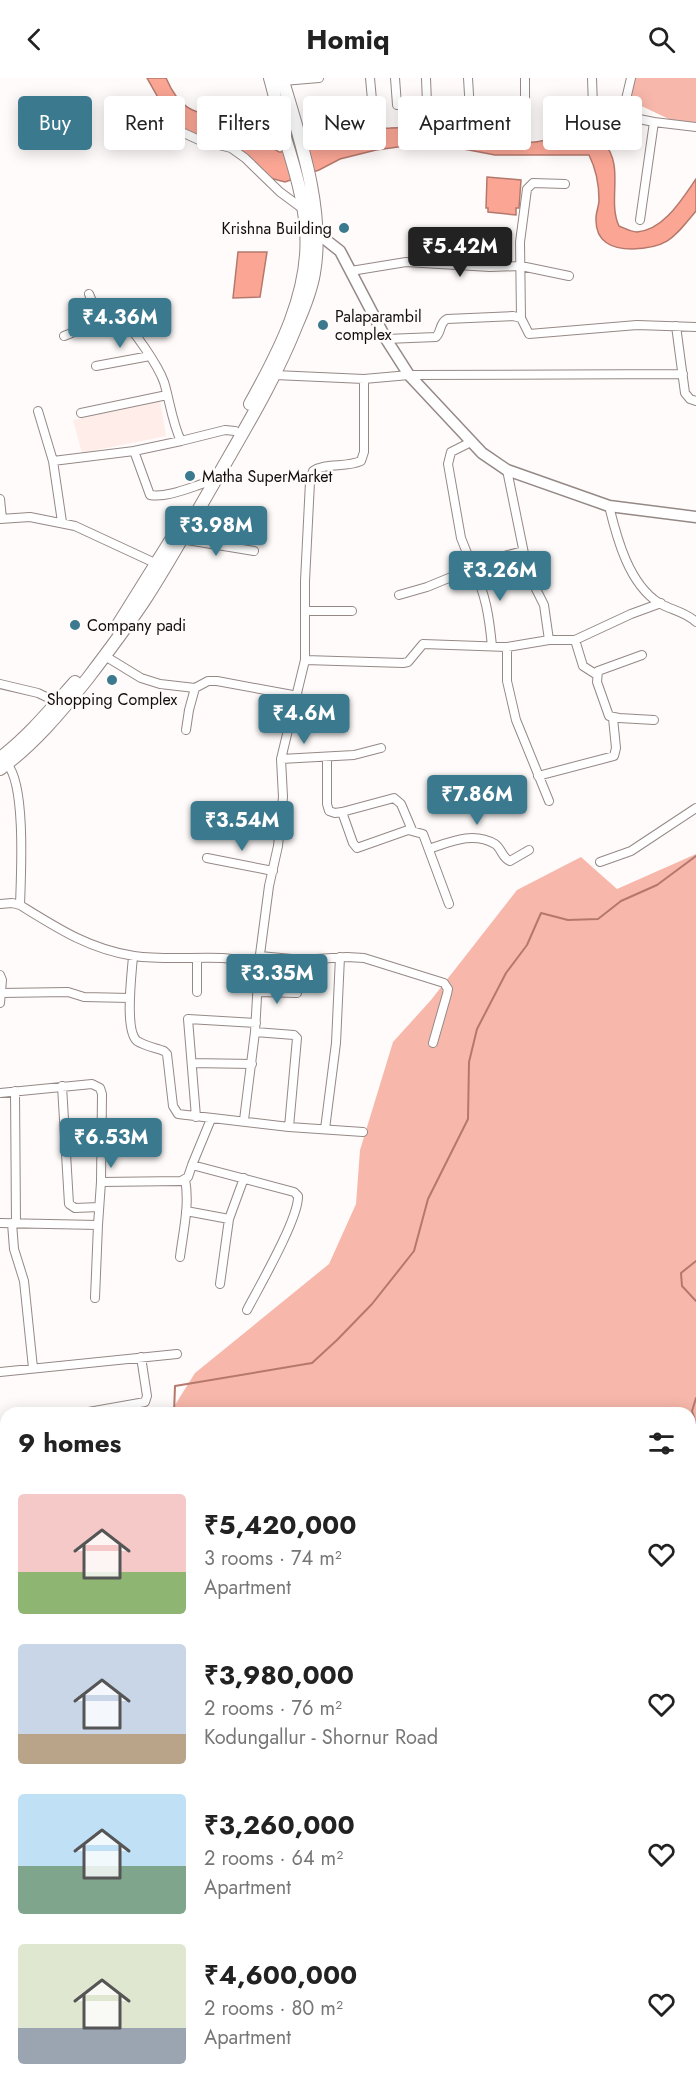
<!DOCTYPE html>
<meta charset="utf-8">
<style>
body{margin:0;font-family:Jost,sans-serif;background:#f2f2f2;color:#222;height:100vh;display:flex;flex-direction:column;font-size:22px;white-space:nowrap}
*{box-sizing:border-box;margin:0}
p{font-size:20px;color:#767676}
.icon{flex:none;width:33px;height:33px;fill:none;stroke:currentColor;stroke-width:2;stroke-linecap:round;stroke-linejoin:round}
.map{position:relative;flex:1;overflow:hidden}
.panel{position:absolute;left:0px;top:1329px;width:696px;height:684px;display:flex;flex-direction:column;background:#fff;border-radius:18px 18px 0 0;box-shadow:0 3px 15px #0003}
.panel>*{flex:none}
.hud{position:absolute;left:18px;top:18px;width:660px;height:54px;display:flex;gap:12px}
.price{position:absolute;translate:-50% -51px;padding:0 14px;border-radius:6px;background:#3b798e;color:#fff;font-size:20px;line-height:39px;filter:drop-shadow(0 2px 3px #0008)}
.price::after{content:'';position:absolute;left:50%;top:36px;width:18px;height:14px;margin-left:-9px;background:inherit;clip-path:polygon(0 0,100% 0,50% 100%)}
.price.active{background:#222;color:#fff}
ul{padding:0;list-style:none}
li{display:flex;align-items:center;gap:18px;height:150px;padding:0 18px}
li span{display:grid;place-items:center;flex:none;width:168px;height:120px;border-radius:6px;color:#555}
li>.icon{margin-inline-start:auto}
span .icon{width:72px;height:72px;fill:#fffc;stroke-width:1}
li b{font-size:26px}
h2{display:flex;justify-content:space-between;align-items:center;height:72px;padding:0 18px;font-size:26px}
.chip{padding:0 21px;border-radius:6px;background:#fff;box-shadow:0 3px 15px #0003;font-size:21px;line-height:54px}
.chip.active{background:#3b798e;color:#fff}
header{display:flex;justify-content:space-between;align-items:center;height:78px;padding:0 18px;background:#fff;font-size:27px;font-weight:700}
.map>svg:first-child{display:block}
</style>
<header><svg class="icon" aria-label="back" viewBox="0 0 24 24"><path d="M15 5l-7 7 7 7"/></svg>Homiq<svg class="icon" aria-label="search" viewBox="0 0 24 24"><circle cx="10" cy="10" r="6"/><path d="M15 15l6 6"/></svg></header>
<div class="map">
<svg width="696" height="2013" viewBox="0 0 696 2013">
<rect width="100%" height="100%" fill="#fefbfa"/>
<path fill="#ffede9" d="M160,323L166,358L82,375L73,342Z"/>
<path fill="#f7b8ab" d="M628,0H696V54L631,23Z
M696,776V2013H561L562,2007H690V1335H400L399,1333L396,1335H170L195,1295L329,1186L356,1126L360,1072L393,964L431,922L517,812L581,779L617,811Z
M6,1402V1674L0,1690V1404Z
M6,1809V1924L0,1921V1822Z"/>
<path fill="#fba695" stroke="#b5786c" stroke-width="1.5" d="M147,0H166C187,49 212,29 250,51C254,54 256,58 260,61C266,66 273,70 279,74C291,73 304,72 316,69C342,63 360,50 390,50C412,49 437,48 459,51C484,55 509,67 535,64C558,62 586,45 604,65C625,88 607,123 619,148C624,150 631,154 637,154C664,152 682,121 696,101V133C674,159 669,170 632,171C612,171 595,164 596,140C596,134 599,128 599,122C599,107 596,91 589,77H495L448,68H405L376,72L340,81L319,92L285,104L270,100L245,75L234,69L220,63L204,61L174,48Z
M487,99L521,102L519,130H516V137L488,134V130H486Z
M238,174H267L260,219L233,220Z"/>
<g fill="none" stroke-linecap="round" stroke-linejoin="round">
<path stroke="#b5786c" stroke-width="2" d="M696,1183L681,1195L682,1208L696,1223
M696,1320L692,1333L696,1346
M174,1335L175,1308L312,1285L337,1262L372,1226L414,1173L428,1121L468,1041L469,984L477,951L506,895L527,867L541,835L568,842L598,841L621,823L657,807L696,778
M0,1574L6,1570
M690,1580L694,1574
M550,2013L551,2007"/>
<defs>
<path id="street" d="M370,0L372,22
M395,0L397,27
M426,0L427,25
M468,0L470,33
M525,0V60
M592,0L593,29L599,33L654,44L640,142
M283,3L319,0
M622,38L631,0
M654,44L696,49
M175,51L199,62L231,70L245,80L280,114L303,131
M351,193L406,184L490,189L521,188L569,198
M89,216L100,243
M521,240L520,164L527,111L533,105L565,106
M676,248L685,315L690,321L696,323
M64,258L114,238L120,239C133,251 158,287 164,304C170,324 172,344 181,363L225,352L235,353
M386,261L436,259C442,253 439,245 447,241L513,238L521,240L529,256L637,247L696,249
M96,288L150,278
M364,301L409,297L683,296
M38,333L53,383L62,444
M81,335L167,317
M471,364L451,374L448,386L461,460L473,490L482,484L523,473
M134,373L181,363
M53,383L134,373L150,417C166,420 189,410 205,405
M507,392L528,495L544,527L549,562H575L631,536L661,525
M0,421L2,441
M609,428C617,461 629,506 659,525C671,532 686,534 696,544
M0,441L30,439L75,448L157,486
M181,461L254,473
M399,517L427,509L473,490C486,517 489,538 492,568
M305,533H352
M575,562L583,588L597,597
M507,569V603L516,642L549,723
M642,577L598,593L597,604L609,638L619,640L654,642
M105,578L141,600L160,606L195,610L208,603H217L298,618
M305,582L403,585L408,584L423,566L507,569L549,562
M0,606L38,615L61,626
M186,652L189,632L195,610
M327,679V726L329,733L335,735L342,734L394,720L401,726L412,752
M281,681L354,677L381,670
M7,686C26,706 21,797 20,827
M538,698L614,678L616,670L613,640
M342,734L353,765L357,770L408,752L423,756L449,826
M429,771C450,764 473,753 495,766C502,771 502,780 510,783L529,772
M207,780L273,793
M600,784L631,773L696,730
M0,826L12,825L20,827C57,850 89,871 134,878C163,882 193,879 222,880C234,881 247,883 259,884
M133,878C132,894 124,952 137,963C145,968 156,970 164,973L167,976L173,1028L178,1036L289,1049L363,1054
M260,878L302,882L347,879L364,880L444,905L448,911L447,916L433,965
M197,880V914
M0,897L2,902L0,925
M258,914L297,915
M1,915L68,914L84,919L130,920
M255,954L294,957L297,960L289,1049
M192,985L252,986
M62,1008L69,1126L75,1130L99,1129
M15,1013L16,1145
M0,1015L92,1006L100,1010L102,1016L101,1104
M196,1039L188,941L256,945
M244,1042L255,954L259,884L269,808L278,768L283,719L281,681L305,582V503L310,404L313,393C327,384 345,390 361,383L364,374V301L275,297
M325,1051L336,965L340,879
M192,1087L211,1041
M186,1133L229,1141
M0,1145L98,1147L101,1104L181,1103L188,1099L192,1087L294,1114L298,1118C299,1140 259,1209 247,1232
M12,1145L14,1171L24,1203L33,1290
M180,1179C183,1154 190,1127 185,1101
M220,1206L229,1141L244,1100
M95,1220L98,1147
M0,1294L177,1276
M83,1335L145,1324L147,1318L141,1279
M0,1372L6,1371
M0,1772L6,1765
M0,1895L6,1894
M0,1979H6
M309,2013L328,2011L357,2013
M406,2013L407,2007
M476,2013V2007"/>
<path id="secondary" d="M311,156L317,155L340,173L386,261L409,297L482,375L507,392L609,428L696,439"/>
<path id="primary" d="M250,326C279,274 311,213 306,152C304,122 295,92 286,63C280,42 276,21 270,0
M116,550L174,457
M0,680C29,658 51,631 75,604
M0,691C34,666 61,634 88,600C107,575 126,550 144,523C172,480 196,435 222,391C249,344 277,297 297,246C304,230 311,213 314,195C325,132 300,60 282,0"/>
</defs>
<use href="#street" stroke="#958986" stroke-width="10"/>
<use href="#secondary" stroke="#958986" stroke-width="13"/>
<use href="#primary" stroke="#958986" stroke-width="14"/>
<use href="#street" stroke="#fff" stroke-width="8"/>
<use href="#secondary" stroke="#fff" stroke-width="10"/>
<use href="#primary" stroke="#fff" stroke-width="12"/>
<path stroke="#888483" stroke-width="2" stroke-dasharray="12 6" stroke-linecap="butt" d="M690,1960L696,1906
M693,2013L696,1980"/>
</g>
<g fill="#3b798e" stroke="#fefbfa" stroke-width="2">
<circle cx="344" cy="150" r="6"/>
<circle cx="323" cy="247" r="6"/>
<circle cx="190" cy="398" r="6"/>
<circle cx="75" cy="547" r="6"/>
<circle cx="112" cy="602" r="6"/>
</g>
<g text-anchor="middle" stroke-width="5" stroke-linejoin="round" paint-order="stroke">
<g font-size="16" fill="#120e0d" stroke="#fefbfa" text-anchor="start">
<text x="332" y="156" text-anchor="end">Krishna Building</text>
<text x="335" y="244">Palaparambil<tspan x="335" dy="18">complex</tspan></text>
<text x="202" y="404">Matha SuperMarket</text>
<text x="87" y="553">Company padi</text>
<text x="112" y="627" text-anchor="middle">Shopping Complex</text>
</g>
</g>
</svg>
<b class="price active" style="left:460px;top:200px">₹5.42M</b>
<b class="price" style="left:120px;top:271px">₹4.36M</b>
<b class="price" style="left:216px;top:479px">₹3.98M</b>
<b class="price" style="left:500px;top:524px">₹3.26M</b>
<b class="price" style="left:304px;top:667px">₹4.6M</b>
<b class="price" style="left:477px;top:748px">₹7.86M</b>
<b class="price" style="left:242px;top:774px">₹3.54M</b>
<b class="price" style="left:277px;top:927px">₹3.35M</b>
<b class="price" style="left:111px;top:1091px">₹6.53M</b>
<div class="hud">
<a class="chip active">Buy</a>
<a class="chip">Rent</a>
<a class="chip">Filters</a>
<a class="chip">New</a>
<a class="chip">Apartment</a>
<a class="chip">House</a>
</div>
<section class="panel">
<h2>9 homes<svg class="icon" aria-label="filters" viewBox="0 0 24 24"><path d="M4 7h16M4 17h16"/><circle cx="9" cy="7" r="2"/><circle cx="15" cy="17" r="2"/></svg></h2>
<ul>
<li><span style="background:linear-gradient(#f6c9c9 65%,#8fb573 0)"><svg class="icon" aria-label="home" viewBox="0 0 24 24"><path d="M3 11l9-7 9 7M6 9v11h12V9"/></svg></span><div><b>₹5,420,000</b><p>3 rooms · 74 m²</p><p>Apartment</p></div><svg class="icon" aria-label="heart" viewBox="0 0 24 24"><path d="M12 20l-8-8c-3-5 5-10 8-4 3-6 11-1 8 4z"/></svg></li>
<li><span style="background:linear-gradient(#c9d6e8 75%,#b9a48a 0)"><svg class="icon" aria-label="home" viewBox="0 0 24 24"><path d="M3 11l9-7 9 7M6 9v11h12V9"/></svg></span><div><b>₹3,980,000</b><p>2 rooms · 76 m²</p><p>Kodungallur - Shornur Road</p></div><svg class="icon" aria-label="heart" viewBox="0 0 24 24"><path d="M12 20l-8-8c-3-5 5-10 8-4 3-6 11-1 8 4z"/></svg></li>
<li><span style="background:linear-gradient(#bfe0f5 60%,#7fa58c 0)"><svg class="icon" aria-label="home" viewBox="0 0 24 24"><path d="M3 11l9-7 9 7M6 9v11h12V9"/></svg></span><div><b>₹3,260,000</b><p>2 rooms · 64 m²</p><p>Apartment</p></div><svg class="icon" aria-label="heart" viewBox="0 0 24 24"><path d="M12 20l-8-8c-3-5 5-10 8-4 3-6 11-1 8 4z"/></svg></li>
<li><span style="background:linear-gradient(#dfe7d0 70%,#9aa5b1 0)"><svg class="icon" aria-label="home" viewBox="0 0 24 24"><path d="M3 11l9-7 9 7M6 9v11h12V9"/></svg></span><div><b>₹4,600,000</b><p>2 rooms · 80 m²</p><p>Apartment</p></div><svg class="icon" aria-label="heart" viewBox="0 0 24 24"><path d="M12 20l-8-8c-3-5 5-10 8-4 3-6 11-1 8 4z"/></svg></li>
</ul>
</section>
</div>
